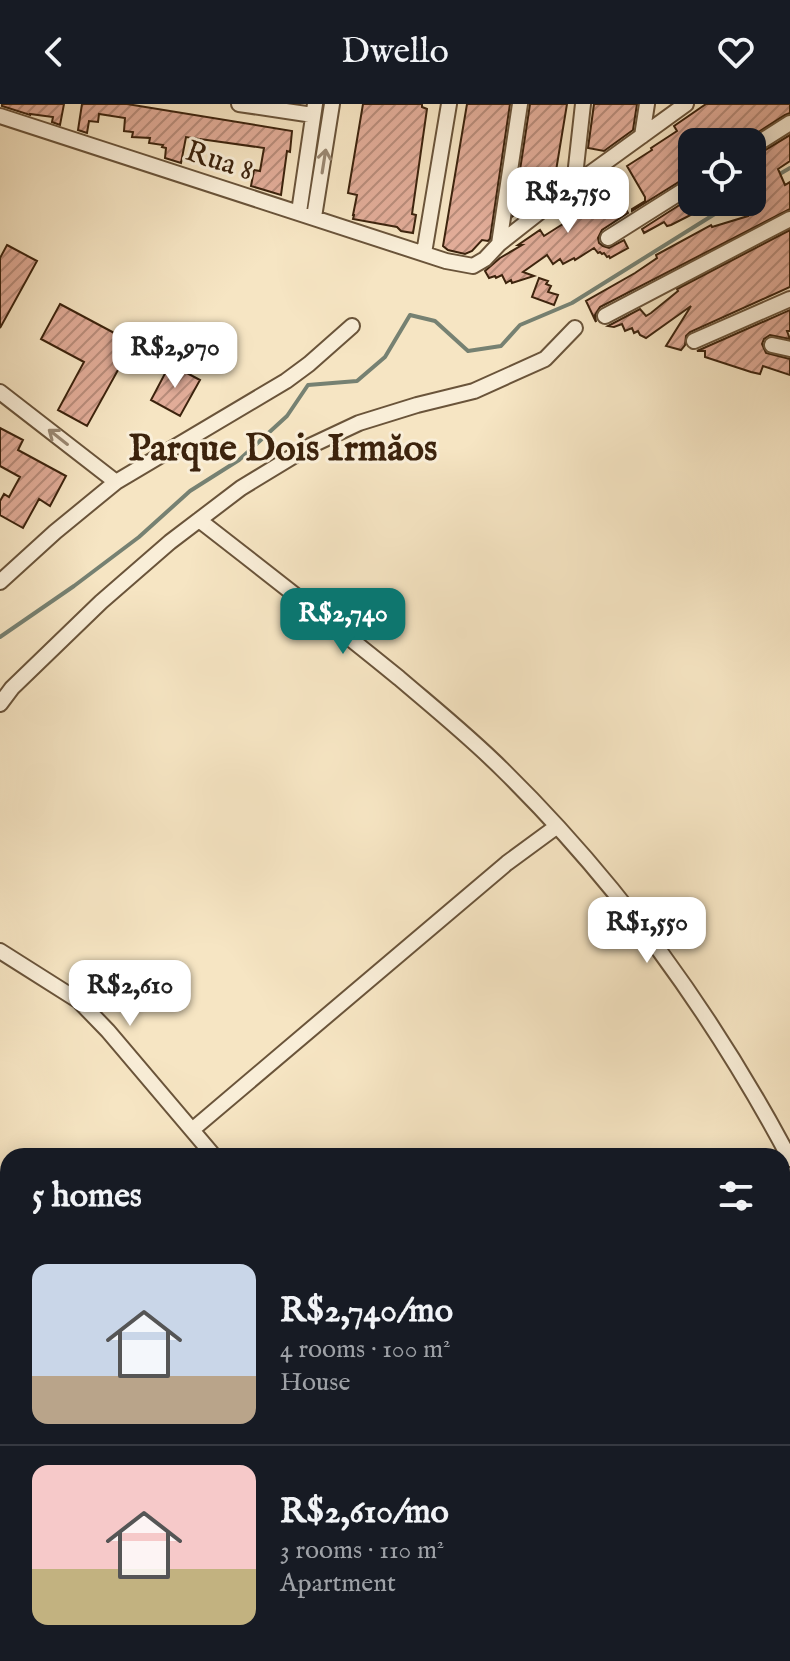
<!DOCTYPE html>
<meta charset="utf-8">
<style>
body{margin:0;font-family:"IM FELL English",serif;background:#20242c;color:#f1f3f6;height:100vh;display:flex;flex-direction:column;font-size:30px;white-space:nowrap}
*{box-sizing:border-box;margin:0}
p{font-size:26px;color:#9ea1a6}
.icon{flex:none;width:44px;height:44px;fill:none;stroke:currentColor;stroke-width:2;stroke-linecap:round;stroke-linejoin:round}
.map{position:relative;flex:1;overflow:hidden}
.drawer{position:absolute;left:0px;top:1044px;width:790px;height:514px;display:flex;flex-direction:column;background:#171b24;border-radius:24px 24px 0 0;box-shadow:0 4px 20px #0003}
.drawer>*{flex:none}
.controls{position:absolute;left:678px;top:24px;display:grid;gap:16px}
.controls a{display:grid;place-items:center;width:88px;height:88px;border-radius:16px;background:#171b24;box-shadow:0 4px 20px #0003;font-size:40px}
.price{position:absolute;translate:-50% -68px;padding:0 18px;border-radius:16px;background:#fff;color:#222;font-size:26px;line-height:52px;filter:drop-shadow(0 2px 4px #0008)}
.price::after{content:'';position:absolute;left:50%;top:48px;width:24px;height:18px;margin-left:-12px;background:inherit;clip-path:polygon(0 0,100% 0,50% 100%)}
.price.active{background:#0f766e;color:#fff}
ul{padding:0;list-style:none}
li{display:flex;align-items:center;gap:24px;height:200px;padding:0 32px}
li+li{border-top:2px solid #363941}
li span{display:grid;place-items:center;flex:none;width:224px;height:160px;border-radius:16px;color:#555}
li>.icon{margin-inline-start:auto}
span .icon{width:96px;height:96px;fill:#fffc;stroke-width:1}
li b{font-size:34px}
h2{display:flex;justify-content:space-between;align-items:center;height:96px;padding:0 32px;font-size:34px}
header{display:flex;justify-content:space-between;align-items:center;height:104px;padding:0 32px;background:#171b24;font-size:36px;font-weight:600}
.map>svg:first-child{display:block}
</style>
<header><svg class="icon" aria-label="back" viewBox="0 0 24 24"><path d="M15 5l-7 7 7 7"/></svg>Dwello<svg class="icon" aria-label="heart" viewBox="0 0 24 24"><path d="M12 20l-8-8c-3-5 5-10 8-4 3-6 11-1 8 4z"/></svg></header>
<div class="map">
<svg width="790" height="1557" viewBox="0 0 790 1557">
<defs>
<pattern id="water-ripples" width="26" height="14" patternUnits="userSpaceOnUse" patternTransform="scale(2)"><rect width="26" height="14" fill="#9dbfb5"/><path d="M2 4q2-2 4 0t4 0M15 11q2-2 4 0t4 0" fill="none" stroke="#819b92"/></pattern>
<pattern id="building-hatch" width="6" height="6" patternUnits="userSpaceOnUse" patternTransform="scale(2)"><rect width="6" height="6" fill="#e1ac98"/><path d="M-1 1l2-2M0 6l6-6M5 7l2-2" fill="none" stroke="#b88c7a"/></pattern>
</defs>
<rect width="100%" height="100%" fill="#f6e5c3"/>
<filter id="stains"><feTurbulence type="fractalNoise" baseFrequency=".0025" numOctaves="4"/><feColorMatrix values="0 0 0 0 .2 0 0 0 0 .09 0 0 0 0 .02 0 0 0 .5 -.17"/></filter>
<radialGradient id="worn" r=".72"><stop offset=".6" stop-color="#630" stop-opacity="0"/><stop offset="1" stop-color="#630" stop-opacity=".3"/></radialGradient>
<path fill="url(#water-ripples)" stroke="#768172" stroke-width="2" d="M0,1077L8,1079V1550H379L382,1557H0Z"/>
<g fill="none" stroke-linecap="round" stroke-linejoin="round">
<path stroke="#768172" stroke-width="4" d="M778,71L790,64
M0,533L74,482L139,433L190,387L239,356L287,312L308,281L357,277L385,253L410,211L435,217L468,247L501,242L520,221L572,199L734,98"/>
</g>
<path fill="url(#building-hatch)" stroke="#3c230d" stroke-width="2" d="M2,0H64L60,21L52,18L53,13L30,10V11L2,2Z
M82,0H127L292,27L290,48L287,47L281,91L251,82L254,66L260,67L264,44L186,33L181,59L165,54L166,44L162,43L163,41L149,39L150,34L132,33L133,28L124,27L125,14L99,10L98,18L89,17L87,29L78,26Z
M363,0H422V3L427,5L412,110L416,111L413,129L401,127L397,123L353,115L354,111H353L357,91L348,89Z
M467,0H510L490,135L488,137L482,136L472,147L465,150L448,146L443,142Z
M530,0H567L553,85L544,83L543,88L540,87L539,96H534L513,112Z
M594,0H637L633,26L604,47L588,44Z
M706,0H790V9L785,11L743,38H685L692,49V71L687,73L632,107V105L645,97V93L627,62L652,46L651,44L677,27L674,22Z
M790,31V57L778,65L785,81L790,78V105L600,203L595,211L596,218L586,197L635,169L657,154L656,151L711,121L712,123L748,112L745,105L752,102V53L757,51Z
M606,73L628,109L602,126L598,134L599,139L603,142L609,144L624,136L628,144L610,154L609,152L607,153L604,149L602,150L600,148L598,149L594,144L575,156L574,154L563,160L560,155L553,160L547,151L523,168L534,172L512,179L511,176L506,179L502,171L496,174L495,172L489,174L485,167L500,154L522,141H518L540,126L544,132L566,118L560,108L585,88L584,86Z
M692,93V98H716L671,121L667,122L664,118L644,129L642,125Z
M790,126V183L690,228L686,232L685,241L681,246L666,242L691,202L646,234L640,231L638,227L634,229L632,224L625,227L622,220L614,223L608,222L640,205L646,212L651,209L678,187L677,185Z
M7,141L37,157L0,224V154Z
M539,174L548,177L546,180L551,182L548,188L558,191L554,201L532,193Z
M60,200L133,239L87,322L58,306L84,258L41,235Z
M790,206V227H787L790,235L770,231L764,235L762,240L766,249L790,255V271L763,262L760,270L751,268L705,253V247H697Z
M170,260L200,276L180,312L151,296Z
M0,324L23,336L18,346L66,372L50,402L39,395L23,424L0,411V397L4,390L9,393L20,373L0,362Z"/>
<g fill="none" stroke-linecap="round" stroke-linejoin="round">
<defs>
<path id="minor" d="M239,0L313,11
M0,12L446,157L473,162L485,155L499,140L574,81L686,0
M642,32L647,0
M752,43L790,19
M574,81L583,0
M299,108L315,0
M314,113L332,0
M608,134L692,81
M499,140L520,0
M424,149L449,0
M605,212L790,115
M694,237L790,195
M772,241L790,245
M0,288L116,378
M199,416C266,468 333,520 399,574C434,604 470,633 503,666C619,780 714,912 790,1055
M0,478L55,428L116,378L286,277L309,260L352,222
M0,600L12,584L101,498L170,438L241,384L310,342L359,319L417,301L474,287L545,255L575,224
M0,847L79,897L108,927L214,1052
M192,1026L507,759L556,723
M782,1127L790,1121
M519,1550L523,1557"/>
</defs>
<use href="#minor" stroke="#6a543a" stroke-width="18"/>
<use href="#minor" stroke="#f9eed8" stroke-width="14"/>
</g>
<defs><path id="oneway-shaft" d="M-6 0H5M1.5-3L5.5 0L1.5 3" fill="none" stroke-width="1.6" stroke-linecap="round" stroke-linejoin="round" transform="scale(2)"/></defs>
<g stroke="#9a8872">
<use href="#oneway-shaft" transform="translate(324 57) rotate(-81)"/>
<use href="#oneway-shaft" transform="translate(58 333) rotate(-142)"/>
</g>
<g text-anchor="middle" stroke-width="6" stroke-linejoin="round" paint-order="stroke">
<g font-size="30" fill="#3c230d" stroke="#f9eed8">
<text transform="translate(220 56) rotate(18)" y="10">Rua 8</text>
</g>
<g font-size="38" font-weight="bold" fill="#3c230d" stroke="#f9eed8">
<text x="283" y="356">Parque Dois Irmăos</text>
</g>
</g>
<rect width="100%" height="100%" filter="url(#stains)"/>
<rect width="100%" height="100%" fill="url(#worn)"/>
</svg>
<div class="controls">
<a><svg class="icon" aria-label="locate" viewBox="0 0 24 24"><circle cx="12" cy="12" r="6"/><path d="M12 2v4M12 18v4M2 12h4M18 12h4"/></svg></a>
</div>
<b class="price" style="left:568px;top:131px">R$2,750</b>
<b class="price" style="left:175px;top:286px">R$2,970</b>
<b class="price active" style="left:343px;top:552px">R$2,740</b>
<b class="price" style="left:647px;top:861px">R$1,550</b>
<b class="price" style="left:130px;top:924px">R$2,610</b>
<section class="drawer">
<h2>5 homes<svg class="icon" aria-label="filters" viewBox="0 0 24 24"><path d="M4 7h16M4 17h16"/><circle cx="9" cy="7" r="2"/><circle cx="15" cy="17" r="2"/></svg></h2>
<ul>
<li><span style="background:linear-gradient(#c9d6e8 70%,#b9a48a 0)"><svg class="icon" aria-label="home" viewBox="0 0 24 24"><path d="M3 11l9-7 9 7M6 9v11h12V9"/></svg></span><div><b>R$2,740/mo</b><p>4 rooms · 100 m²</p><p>House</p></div></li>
<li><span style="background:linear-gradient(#f6c9c9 65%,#c2b280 0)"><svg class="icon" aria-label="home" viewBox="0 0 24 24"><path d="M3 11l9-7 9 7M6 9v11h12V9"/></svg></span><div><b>R$2,610/mo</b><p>3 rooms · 110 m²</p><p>Apartment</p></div></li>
</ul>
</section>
</div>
